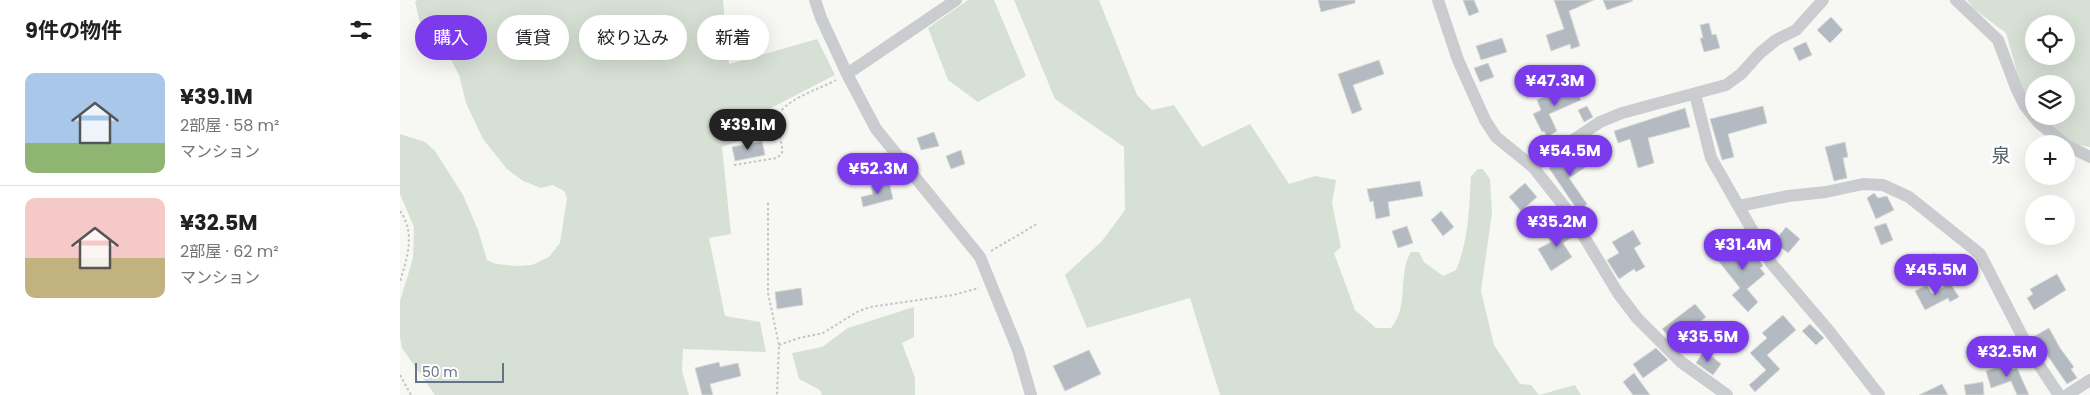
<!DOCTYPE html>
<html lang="ja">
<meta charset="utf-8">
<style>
body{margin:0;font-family:Poppins,"Noto Sans JP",sans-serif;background:#f6f6f6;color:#202124;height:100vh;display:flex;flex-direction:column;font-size:19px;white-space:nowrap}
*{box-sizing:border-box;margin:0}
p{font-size:16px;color:#757577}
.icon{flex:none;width:28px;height:28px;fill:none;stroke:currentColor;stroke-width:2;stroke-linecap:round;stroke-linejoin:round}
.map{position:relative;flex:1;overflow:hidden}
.side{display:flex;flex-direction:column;background:#fff;width:400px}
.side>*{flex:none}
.hud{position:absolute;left:15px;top:15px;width:475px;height:45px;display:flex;gap:10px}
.buttons{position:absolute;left:1625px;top:15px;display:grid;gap:10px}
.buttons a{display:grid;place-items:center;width:50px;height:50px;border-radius:50%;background:#fff;box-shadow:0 5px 20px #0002;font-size:25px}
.scale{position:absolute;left:15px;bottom:12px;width:89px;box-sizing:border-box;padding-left:5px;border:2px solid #637388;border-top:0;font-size:14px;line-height:18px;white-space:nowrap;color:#637388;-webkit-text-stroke:4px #fff;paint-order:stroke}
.price{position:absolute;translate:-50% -42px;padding:0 11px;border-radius:18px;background:#7c3aed;color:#fff;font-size:16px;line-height:32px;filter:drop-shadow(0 1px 2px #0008)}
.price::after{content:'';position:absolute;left:50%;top:30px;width:15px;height:11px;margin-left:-8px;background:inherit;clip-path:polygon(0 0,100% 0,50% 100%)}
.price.selected{background:#222;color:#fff}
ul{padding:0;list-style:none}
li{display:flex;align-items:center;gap:15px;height:125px;padding:0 25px}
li+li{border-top:1px solid #e0e0e0}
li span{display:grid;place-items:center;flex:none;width:140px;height:100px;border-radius:10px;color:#555}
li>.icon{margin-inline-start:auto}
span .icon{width:60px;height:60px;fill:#fffc;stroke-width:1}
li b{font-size:21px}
h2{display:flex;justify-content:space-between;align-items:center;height:60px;padding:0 25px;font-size:21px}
.tag{padding:0 18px;border-radius:22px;background:#fff;box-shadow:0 5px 20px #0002;font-size:18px;line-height:45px}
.tag.selected{background:#7c3aed;color:#fff}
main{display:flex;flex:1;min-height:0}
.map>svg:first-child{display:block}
</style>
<main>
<section class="side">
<h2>9件の物件<svg class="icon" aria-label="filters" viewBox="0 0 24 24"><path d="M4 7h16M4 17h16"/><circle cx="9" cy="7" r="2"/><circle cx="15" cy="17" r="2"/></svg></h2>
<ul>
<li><span style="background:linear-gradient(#a9c7e8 70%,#8fb573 0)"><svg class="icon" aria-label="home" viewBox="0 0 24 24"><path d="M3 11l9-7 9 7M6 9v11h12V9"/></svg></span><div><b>¥39.1M</b><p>2部屋 · 58 m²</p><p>マンション</p></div></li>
<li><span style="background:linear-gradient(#f6c9c9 60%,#c2b280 0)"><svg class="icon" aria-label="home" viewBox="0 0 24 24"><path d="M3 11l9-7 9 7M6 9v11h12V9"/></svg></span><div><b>¥32.5M</b><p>2部屋 · 62 m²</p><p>マンション</p></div></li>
</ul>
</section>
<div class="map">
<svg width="1690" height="395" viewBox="0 0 1690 395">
<rect width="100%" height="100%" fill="#f7f8f4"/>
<path fill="#d7e0d4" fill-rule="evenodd" d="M17,0H323L329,64L417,39L435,75L367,110L362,132L322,147L331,234L309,238L325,316L360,322L366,352L283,349L282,371L289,395H35L2,348L0,337V301L13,258L14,227L0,194V134L25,142L35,151L63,195L78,230L87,260L96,264L117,266L132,265L149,257L160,243L167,198L164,191L153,185L141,188L123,181L107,169L83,139L66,103L59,75L48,54L20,22L15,2Z
M568,0H594L626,76L578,102L548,80L528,28Z
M614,0H699L737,95L752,110L774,105L802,147L850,124L889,184L915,176L936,180L932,203L941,247L934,253L955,310L976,328H991C1010,305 997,275 1011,252H1019L1024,262L1043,276L1056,270C1069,239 1069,208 1071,176L1078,169H1083L1090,179L1092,213L1081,291L1094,345L1120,384L1131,385L1139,395L1175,385L1181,395H820L790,298L687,328L665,275L702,241L725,210L724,147L655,99Z
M1567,0H1690V147C1667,144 1656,132 1641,116H1666V84H1634V107L1622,90L1606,33L1574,9ZM1634,24H1666V56H1634Z
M514,307V337L502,343L515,378V395H422L420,390L399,379L392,353L422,347L448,328Z"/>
<path fill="#b3bac1" stroke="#d9d9d6" d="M918,0H955V3L921,12Z
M1063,0H1074L1079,12L1069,16Z
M1154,0H1194L1169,11L1180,46L1171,49L1170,44L1151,51L1146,35L1164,29Z
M1203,0H1232L1233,1L1207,10Z
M1431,17L1443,30L1430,43L1417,30Z
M1309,23L1312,35L1316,34L1320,48L1304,52L1300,38H1303L1300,25Z
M1102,38L1107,52L1081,60L1076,46Z
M1406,42L1412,55L1399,61L1393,48Z
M979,60L984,74L953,85L962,110L952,114L938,74Z
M1088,63L1094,77L1080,82L1074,68Z
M1174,84L1181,100L1149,114L1157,131L1147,137L1144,131L1142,132L1133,114L1141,110L1137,100Z
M1187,106L1193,117L1184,122L1178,110Z
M1363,106L1367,123L1328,134L1334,157L1322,160L1310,119Z
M1285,108L1290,127L1248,138L1254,163L1238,168L1230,139L1218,143L1214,131Z
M534,132L539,146L521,150L517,138Z
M362,141L365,155L335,161L332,147Z
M1445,142L1448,157L1443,158L1447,178L1434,181L1425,147Z
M561,150L565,164L551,169L546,156Z
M1174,150L1186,167L1169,178L1187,204L1178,211L1149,168Z
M489,181L493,199L463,207L461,197L473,194L471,186Z
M1020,181L1023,196L988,202L990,216L976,219L973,201L970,202L967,189Z
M1125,183L1137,197L1121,211L1109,197Z
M1474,193L1478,198L1487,196L1494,210L1476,219L1467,198Z
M1041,211L1054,227L1043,236L1031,220Z
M1486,223L1493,240L1481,245L1474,227Z
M1166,224L1174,236L1163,243L1172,257L1151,271L1138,249L1151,242L1147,236Z
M1007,226L1013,243L998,248L992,231Z
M1386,227L1400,239L1388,253L1374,242Z
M1233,230L1241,244L1234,248L1245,267L1236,272L1234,269L1219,279L1207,260L1219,253L1212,242Z
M1343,237L1356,254L1363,266L1360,268L1365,274L1347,289L1358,302L1348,312L1332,295L1340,288L1316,258Z
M1534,253L1541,261L1517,280L1510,272Z
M1657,274L1666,290L1634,310L1627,298L1633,294L1630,289Z
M1550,283L1559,297L1550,302L1548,298L1525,310L1515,291L1527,285L1532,294Z
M401,288L403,305L377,309L375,292Z
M1295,304L1306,317L1278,339L1285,347L1281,350L1262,329Z
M1383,315L1396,330L1367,355L1380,369L1355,392L1349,385L1366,370L1350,353L1367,338L1362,333Z
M1410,324L1424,338L1416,345L1402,331Z
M1649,328L1660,348L1674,367L1671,369L1677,378L1667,384L1643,349L1640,351L1633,337Z
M1256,348L1268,360L1243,378L1233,364Z
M689,350L701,374L665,391L653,366Z
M1304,350L1321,364L1313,375L1296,363Z
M319,362L320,367L338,363L341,376L310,384L313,395H302L295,368Z
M1610,363L1612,369L1617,368L1629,395H1617L1611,381L1591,388L1586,371Z
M1234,373L1250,395H1233L1223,382Z
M1583,382L1584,395H1566L1564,385Z
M1542,384L1548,395H1519Z"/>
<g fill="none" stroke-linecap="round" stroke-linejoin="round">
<path stroke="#c2c4c6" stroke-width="2" stroke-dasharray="2.5 2.5" stroke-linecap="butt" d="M334,165L377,158L382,153C383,141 376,129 378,118C380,101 422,88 436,80
M368,203V293L379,345L377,395
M0,211C16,234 7,257 0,282
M591,251L637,224
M379,345L399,338L423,333L457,312L470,307L553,295L579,288
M0,375L11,395"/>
<path stroke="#caccd0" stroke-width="12" d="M415,0L421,18L447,74L476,129L580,257L618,350L631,395
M1038,0L1058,60L1085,120L1096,137L1133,167L1171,215L1218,293L1237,318L1281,362L1327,395
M1556,0L1598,40L1617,90L1625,106L1638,122L1665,144
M447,74L556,0
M1295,94L1311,158L1371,263L1429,331L1479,395
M1666,145L1690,157
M1133,167L1200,122L1222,113L1326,85L1341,74L1360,53L1376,40L1396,30L1423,0
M1339,206L1388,196L1426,192L1463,184L1483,185L1509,197L1580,254L1631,353L1659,395
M1667,395L1690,380"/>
</g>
<g text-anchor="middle" stroke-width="5" stroke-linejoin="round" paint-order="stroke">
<g font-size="19" fill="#525e6c" stroke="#fff">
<text x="1601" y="162">泉</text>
</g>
</g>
</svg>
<div class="buttons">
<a><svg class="icon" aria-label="locate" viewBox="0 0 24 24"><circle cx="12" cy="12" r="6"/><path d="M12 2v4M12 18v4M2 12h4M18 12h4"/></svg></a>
<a><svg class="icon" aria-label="layers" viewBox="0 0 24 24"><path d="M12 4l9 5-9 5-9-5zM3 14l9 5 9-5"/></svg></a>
<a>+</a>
<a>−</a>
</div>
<div class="scale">50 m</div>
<b class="price" style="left:1155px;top:107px">¥47.3M</b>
<b class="price selected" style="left:348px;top:151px">¥39.1M</b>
<b class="price" style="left:1170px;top:177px">¥54.5M</b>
<b class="price" style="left:478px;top:195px">¥52.3M</b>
<b class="price" style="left:1157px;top:248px">¥35.2M</b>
<b class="price" style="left:1343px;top:271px">¥31.4M</b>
<b class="price" style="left:1536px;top:296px">¥45.5M</b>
<b class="price" style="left:1308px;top:363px">¥35.5M</b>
<b class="price" style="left:1607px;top:378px">¥32.5M</b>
<div class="hud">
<a class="tag selected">購入</a>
<a class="tag">賃貸</a>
<a class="tag">絞り込み</a>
<a class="tag">新着</a>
</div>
</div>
</main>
